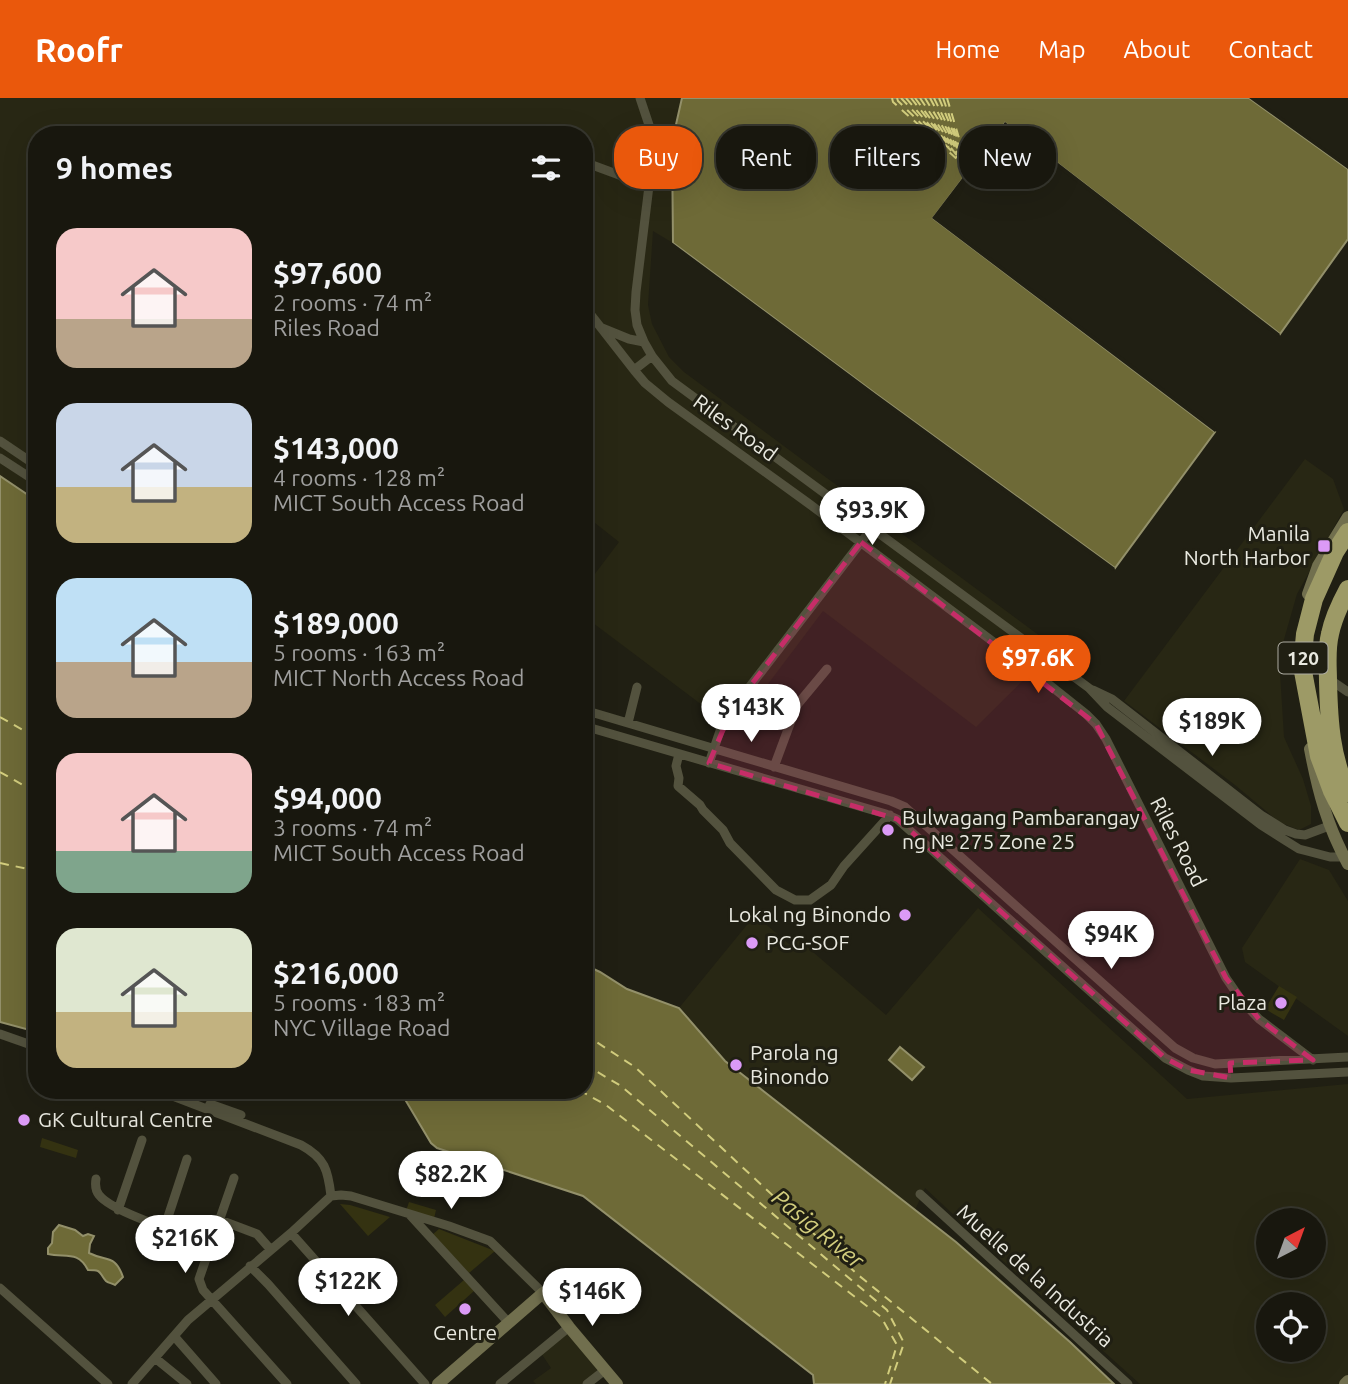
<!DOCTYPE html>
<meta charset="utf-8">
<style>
body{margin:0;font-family:Ubuntu,sans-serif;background:#25241c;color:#f1f3f6;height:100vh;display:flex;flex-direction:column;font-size:26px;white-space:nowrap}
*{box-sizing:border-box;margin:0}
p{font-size:23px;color:#9f9f9e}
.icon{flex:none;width:38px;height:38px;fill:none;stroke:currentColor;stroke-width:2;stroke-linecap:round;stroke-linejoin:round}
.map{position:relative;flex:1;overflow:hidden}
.side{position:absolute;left:28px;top:28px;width:565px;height:973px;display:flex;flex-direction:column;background:#18170e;border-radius:28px;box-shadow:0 7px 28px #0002,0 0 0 2px #36362e}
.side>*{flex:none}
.guide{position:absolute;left:614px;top:28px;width:628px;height:63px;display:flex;gap:14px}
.needle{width:46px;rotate:41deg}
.fabs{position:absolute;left:1256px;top:1110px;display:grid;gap:14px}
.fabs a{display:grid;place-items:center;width:70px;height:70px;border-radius:50%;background:#18170e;box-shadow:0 7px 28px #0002,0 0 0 2px #36362e;font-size:35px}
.price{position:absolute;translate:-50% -60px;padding:0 16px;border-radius:24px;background:#fff;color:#222;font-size:23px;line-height:46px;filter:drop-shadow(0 2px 4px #0008)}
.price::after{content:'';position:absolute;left:50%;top:42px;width:21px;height:16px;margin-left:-10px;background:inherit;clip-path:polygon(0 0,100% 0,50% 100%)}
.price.active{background:#ea580c;color:#fff}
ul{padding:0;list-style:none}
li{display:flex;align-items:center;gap:21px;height:175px;padding:0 28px}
li span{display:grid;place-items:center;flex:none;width:196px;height:140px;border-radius:21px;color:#555}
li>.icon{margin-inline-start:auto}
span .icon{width:84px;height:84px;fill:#fffc;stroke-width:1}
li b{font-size:30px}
h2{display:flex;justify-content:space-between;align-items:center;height:84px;padding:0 28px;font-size:30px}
.chip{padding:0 24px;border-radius:28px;background:#18170e;box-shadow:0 7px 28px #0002,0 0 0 2px #36362e;font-size:24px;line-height:63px}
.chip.active{background:#ea580c;color:#fff}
header{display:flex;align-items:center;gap:42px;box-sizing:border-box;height:98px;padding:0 35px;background:#ea580c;color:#fff}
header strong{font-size:33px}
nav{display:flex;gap:38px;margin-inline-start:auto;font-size:24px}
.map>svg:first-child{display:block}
</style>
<header>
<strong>Roofr</strong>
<nav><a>Home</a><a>Map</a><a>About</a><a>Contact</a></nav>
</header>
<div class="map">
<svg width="1348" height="1286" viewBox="0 0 1348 1286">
<rect width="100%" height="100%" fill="#201f13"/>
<path fill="#282714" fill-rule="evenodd" d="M0,0H682L672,44L673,145L653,133L648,207L652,226L669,259L684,274L1056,550L976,629L823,513L734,631L585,519V489L619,444L585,417L584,37H37V403L0,378Z
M1305,361L1333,381L1344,411L1297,496L1279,559L1284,639L1303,681L1311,708V726L1299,732L1279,724L1235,687L1124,603Z
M1300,761L1329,772L1348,803V938L1245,864L1242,850Z
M978,810L1187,1001L1348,986V1277L1339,1286H1140L1003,1163L925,1090L915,1112L725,963L679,910L755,817L789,846L796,840L799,842L886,917ZM1269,1122H1314V1167H1269ZM1269,1206H1314V1251H1269Z
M569,1232L599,1274L582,1286H536L533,1283L551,1270L541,1255Z"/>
<path fill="#343211" d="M1279,888L1297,899L1284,922L1265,911Z
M42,1040L78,1052L76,1060L40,1049Z
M409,1104L436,1112L433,1125L405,1116Z
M340,1106L350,1107L390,1119L368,1138Z
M439,1131L495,1153L469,1175L432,1137Z
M464,1182L474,1193L445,1219L435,1207Z"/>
<path fill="#6e6a37" stroke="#93906a" stroke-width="2" d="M682,0H1249L1348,71V141L1280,236L1005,25L933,120L1215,334L1115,470L876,296L673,145L672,44Z
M0,378L37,403V934L0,924Z
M585,867L600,874L627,891L679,910L725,963L956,1144L1070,1244L1114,1286H814L813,1277L583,1098L437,1050L431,1045L403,998L392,992H584Z
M900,949L924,969L912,982L889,962Z
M59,1127L75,1132L83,1138L88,1136L94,1138L90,1146L89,1155C107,1164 115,1156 123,1179L115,1187C112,1185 108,1185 106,1183C98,1174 103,1172 88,1172C78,1152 65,1160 48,1156V1150L52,1145L53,1134Z"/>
<path fill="#201f13" d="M1249,0H1255L1348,67V71Z
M1005,24L1280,236L1278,239L1005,29L937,119L1217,331L1215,334L932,120Z
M670,143L876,296L1115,470L1113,473L874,299L671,147Z"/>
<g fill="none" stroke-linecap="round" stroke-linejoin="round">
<path stroke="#d2cd7d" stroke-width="2" stroke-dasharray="9 7" stroke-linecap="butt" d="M892,0L893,4L968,71
M897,0L898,3L945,49
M901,0L958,60
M906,0L949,50
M911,0L963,65
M915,0L953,51
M920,0L966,68
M925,0L955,49
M930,0L963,61
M934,0L959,51
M939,0L968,70
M943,0L961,51
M947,0L965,60
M0,619L37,640
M0,674L37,695
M0,765L37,773
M584,936L635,969L857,1176L992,1286
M584,966L621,988L887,1212L904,1245L890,1286
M579,992L606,1007L881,1219L897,1247L885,1286"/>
<path stroke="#53523e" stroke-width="9" d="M640,0L649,27V88L636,194L635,212L637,227L644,244L652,258L672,283L1089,590L1107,609L1261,727L1283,741L1299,751L1307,753L1330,759H1344
M584,64L649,88
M584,208L634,272L645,285L668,304L808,405L1027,569L1086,616L1096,626L1106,641L1226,880L1242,903L1259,921L1313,962
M602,230L629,241L644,244
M634,272L652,258
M0,343L37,368
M0,360L37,384
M1329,581L1348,594
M584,589L588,579
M1093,592L1112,601L1261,717L1285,732L1296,736L1305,737L1329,728
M584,612L891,703L905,709L1175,950L1193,960L1215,966L1348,959
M628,625L637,589
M584,628L886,716L897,721L1165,960L1188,972L1203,978L1231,980L1348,974
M679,656L676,668L679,680L678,688L700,707L703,712L723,732L730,745L776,792L795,802H810L831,787L844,768L890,717
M709,665L720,633L731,613L872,430
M774,669L797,607L827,571
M0,936L37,949
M157,992L301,1047C325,1060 328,1072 331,1098
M210,1006L241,1017
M234,1080L199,1181L203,1192L287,1286
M96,1081C95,1087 95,1092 99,1097C114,1116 186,1136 212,1145
M920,1096L1128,1286
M331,1098L341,1097L351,1098L449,1128L490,1143L543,1195
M118,1112L142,1042
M410,1117L508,1224
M220,1122L257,1136L271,1152
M165,1128L187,1061
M291,1135L425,1286
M250,1168L268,1186L356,1286
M0,1190L108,1286
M174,1238L216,1286
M155,1260L187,1286
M132,1286L188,1222L291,1135L331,1098
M500,1286L569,1229
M587,1286L605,1272"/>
<path stroke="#716f4e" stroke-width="12" d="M1308,496L1318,468L1348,419
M1310,651C1318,693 1327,728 1348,766
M438,1286L543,1195L569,1229L617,1286
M1345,1286L1348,1283"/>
<path stroke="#9d9a66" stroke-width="18" d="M1348,434L1335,454L1314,501L1305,536L1302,568L1319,658L1332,693L1348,725
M1348,491C1341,504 1333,521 1330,536C1326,552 1328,568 1328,584C1329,624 1331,659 1348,695"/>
</g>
<path fill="#c62d68" fill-opacity="0.2" stroke="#c62d68" stroke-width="5" stroke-dasharray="14 9" stroke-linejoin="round" d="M861,444L1096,626L1226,880L1259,921L1313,962L1230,965L1231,980L1188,972L1165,960L897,721L709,665L731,613Z"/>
<g fill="#db9af6" stroke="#201f13" stroke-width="2.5">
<rect x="1317" y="441" width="14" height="14" rx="3.5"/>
<circle cx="888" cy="732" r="7"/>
<circle cx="905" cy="817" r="7"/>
<circle cx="752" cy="845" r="7"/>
<circle cx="1281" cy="905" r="7"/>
<circle cx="736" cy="967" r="7"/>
<circle cx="24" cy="1022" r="7"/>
<circle cx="465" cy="1211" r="7"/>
</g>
<g text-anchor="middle" stroke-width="6" stroke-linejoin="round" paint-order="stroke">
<rect fill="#201f13" stroke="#adaca2" stroke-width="2" x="1278.5" y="544.5" width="49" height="31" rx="5"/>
<g font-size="19" font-weight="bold" fill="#e9e9e0">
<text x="1303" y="567">120</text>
</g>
<g font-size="21" fill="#e9e9e0" stroke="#201f13">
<text transform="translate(735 330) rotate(36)" y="7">Riles Road</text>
<text transform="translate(1178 744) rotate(63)" y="7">Riles Road</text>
<text transform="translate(1035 1178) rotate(42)" y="7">Muelle de la Industria</text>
</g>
<g font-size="21" fill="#e9e9e0" stroke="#201f13" text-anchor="start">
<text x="1310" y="443" text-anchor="end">Manila<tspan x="1310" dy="24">North Harbor</tspan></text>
<text x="902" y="727">Bulwagang Pambarangay<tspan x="902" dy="24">ng № 275 Zone 25</tspan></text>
<text x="891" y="824" text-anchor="end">Lokal ng Binondo</text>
<text x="766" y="852">PCG-SOF</text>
<text x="1267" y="912" text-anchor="end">Plaza</text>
<text x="750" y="962">Parola ng<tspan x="750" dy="24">Binondo</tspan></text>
<text x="38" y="1029">GK Cultural Centre</text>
<text x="465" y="1242" text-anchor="middle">Centre</text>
</g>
<g font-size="23" font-style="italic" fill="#d2cd7d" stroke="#201f13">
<text transform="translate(818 1131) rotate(39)" y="8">Pasig River</text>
</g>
</g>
</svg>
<div class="fabs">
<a><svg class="needle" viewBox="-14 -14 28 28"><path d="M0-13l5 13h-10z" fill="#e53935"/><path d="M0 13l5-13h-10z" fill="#9f9f9e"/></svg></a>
<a><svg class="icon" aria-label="locate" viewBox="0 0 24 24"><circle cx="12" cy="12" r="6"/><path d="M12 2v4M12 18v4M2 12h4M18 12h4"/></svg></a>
</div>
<b class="price" style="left:872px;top:449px">$93.9K</b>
<b class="price active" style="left:1038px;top:597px">$97.6K</b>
<b class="price" style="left:751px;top:646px">$143K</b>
<b class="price" style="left:1212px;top:660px">$189K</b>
<b class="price" style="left:1111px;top:873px">$94K</b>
<b class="price" style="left:451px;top:1113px">$82.2K</b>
<b class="price" style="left:185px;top:1177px">$216K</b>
<b class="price" style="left:348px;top:1220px">$122K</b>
<b class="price" style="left:592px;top:1230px">$146K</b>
<div class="guide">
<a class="chip active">Buy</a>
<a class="chip">Rent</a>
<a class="chip">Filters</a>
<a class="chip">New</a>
</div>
<section class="side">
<h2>9 homes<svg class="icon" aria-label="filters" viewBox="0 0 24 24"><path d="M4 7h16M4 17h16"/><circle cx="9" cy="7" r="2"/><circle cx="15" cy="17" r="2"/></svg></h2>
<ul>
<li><span style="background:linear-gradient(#f6c9c9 65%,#b9a48a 0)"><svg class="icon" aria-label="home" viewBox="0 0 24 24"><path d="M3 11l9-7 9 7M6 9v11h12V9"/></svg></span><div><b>$97,600</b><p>2 rooms · 74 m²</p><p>Riles Road</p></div></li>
<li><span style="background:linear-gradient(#c9d6e8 60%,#c2b280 0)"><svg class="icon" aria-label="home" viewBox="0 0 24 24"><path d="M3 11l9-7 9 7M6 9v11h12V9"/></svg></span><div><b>$143,000</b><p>4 rooms · 128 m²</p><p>MICT South Access Road</p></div></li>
<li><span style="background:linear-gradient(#bfe0f5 60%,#b9a48a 0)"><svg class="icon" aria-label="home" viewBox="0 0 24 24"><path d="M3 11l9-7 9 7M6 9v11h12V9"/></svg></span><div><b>$189,000</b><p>5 rooms · 163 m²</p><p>MICT North Access Road</p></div></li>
<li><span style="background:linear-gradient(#f6c9c9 70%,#7fa58c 0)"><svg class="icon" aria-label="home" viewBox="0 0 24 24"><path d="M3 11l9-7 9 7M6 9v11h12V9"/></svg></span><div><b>$94,000</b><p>3 rooms · 74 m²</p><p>MICT South Access Road</p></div></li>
<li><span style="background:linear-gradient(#dfe7d0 60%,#c2b280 0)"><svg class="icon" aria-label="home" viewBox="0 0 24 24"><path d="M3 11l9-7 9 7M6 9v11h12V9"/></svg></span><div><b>$216,000</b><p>5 rooms · 183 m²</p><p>NYC Village Road</p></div></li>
</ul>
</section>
</div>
